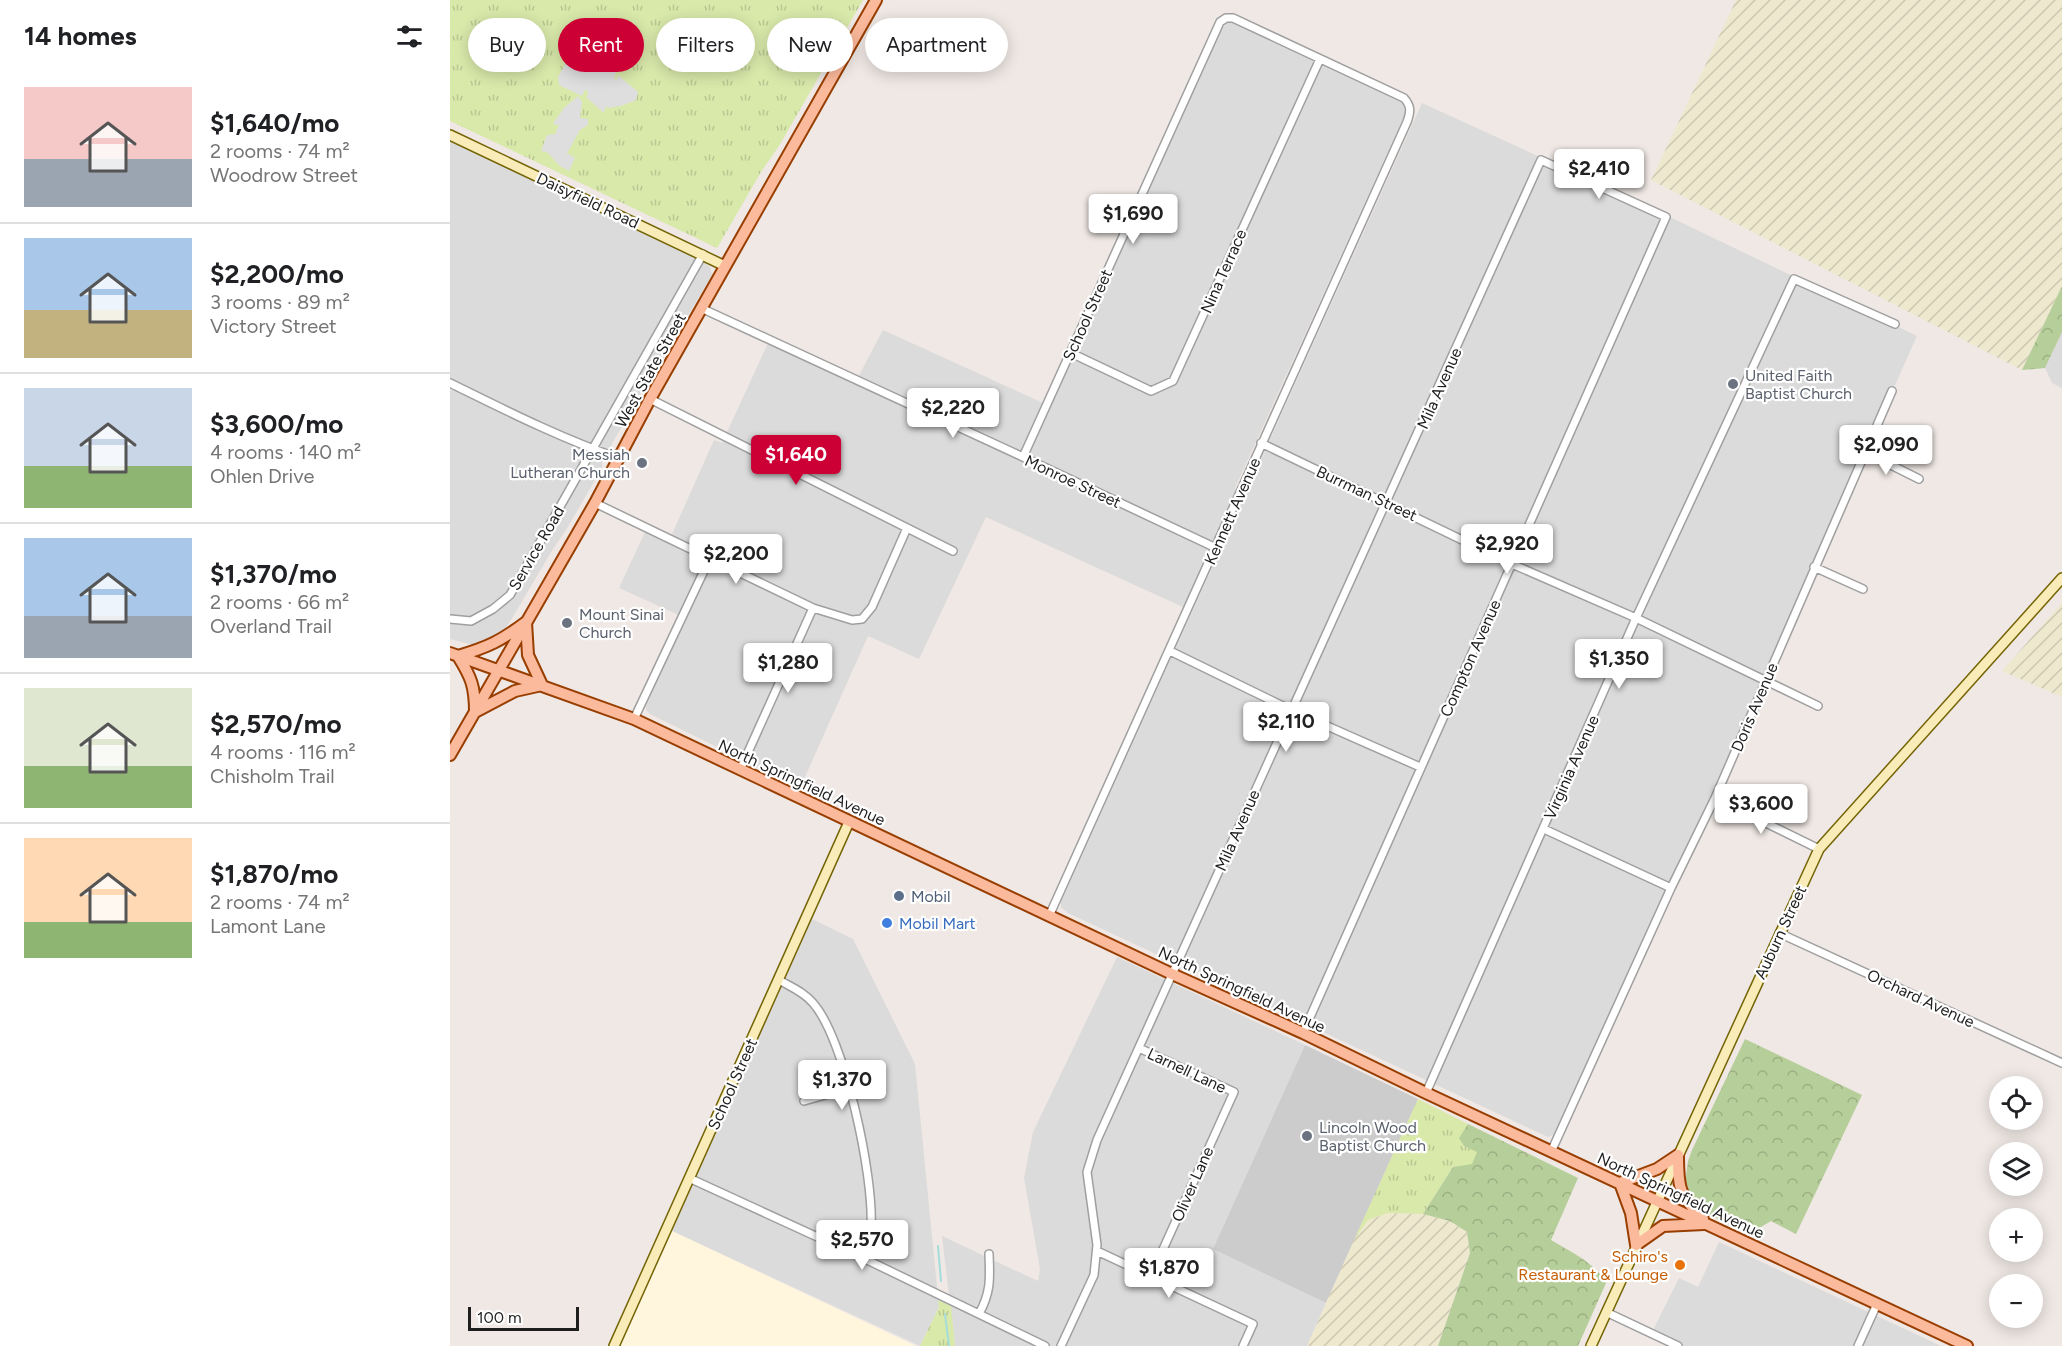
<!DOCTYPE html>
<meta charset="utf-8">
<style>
body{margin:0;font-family:Figtree,sans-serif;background:#f2f2f2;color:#202124;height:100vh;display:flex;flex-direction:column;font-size:22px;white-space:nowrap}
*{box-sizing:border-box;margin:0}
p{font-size:20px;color:#757577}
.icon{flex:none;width:33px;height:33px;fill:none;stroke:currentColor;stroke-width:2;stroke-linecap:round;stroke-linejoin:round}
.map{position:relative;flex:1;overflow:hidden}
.sheet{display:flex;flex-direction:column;background:#fff;width:450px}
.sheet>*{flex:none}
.banner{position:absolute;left:18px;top:18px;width:570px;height:54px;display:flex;gap:12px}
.controls{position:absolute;left:1539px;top:1076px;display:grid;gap:12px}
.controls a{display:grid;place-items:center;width:54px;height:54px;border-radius:50%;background:#fff;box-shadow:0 3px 15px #0003;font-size:30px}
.scale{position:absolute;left:18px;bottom:15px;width:111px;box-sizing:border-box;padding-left:6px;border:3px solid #1e1e1e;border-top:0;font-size:16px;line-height:21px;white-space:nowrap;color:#1e1e1e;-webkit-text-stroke:4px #fff;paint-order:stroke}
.price{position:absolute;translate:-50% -51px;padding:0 14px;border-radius:6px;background:#fff;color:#222;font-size:20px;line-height:39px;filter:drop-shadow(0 2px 3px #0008)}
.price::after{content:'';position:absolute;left:50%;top:36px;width:18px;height:14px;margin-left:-9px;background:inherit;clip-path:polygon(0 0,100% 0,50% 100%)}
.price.active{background:#cc0035;color:#fff}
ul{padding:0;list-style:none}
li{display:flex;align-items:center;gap:18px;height:150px;padding:0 24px}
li+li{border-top:2px solid #e0e0e0}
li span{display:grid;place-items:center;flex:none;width:168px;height:120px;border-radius:0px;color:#555}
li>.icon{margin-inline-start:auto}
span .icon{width:72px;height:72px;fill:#fffc;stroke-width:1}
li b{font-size:26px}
h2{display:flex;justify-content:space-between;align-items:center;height:72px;padding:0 24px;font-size:26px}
.tag{padding:0 21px;border-radius:27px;background:#fff;box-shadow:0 3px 15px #0003;font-size:21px;line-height:54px}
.tag.active{background:#cc0035;color:#fff}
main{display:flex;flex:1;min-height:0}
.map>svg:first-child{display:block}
</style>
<main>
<section class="sheet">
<h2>14 homes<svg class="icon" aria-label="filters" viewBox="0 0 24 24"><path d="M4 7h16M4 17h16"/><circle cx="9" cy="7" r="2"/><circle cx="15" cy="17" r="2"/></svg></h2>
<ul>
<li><span style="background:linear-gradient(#f6c9c9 60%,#9aa5b1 0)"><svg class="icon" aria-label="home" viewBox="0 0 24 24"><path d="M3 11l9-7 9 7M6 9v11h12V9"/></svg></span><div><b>$1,640/mo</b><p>2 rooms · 74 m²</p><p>Woodrow Street</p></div></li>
<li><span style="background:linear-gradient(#a9c7e8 60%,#c2b280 0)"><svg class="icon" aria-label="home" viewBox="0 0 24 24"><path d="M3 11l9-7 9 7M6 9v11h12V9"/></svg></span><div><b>$2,200/mo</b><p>3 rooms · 89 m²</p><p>Victory Street</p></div></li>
<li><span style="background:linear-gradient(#c9d6e8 65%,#8fb573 0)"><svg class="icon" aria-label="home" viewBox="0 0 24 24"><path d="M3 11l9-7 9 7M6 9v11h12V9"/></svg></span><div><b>$3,600/mo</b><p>4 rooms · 140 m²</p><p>Ohlen Drive</p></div></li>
<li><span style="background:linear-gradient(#a9c7e8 65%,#9aa5b1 0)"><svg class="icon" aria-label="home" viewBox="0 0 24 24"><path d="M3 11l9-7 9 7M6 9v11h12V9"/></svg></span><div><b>$1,370/mo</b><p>2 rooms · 66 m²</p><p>Overland Trail</p></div></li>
<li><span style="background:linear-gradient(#dfe7d0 65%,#8fb573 0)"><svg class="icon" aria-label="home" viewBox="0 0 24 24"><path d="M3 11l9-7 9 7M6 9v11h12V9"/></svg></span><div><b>$2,570/mo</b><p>4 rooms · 116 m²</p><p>Chisholm Trail</p></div></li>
<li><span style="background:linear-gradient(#ffd9b3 70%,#8fb573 0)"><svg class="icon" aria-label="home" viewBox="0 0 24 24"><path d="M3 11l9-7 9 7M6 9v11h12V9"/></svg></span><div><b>$1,870/mo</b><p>2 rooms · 74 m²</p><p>Lamont Lane</p></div></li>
</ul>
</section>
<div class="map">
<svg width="1612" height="1346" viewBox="0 0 1612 1346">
<defs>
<pattern id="farmland-furrows" width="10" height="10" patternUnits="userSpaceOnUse" patternTransform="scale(1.5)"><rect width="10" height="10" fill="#eee8cf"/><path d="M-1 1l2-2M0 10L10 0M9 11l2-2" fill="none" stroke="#ccc7b1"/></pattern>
<pattern id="grass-tufts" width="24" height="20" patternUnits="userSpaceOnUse" patternTransform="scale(1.5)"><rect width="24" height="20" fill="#d9e9aa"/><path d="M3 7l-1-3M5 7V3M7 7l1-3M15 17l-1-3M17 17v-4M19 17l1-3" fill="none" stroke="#bac792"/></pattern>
<pattern id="forest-crowns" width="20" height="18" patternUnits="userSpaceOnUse" patternTransform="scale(1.5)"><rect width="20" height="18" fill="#b6ce99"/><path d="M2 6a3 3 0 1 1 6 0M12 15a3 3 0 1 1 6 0" fill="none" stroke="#9cb083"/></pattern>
</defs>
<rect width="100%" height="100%" fill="#efe8e4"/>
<path fill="#dcdbdb" d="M780,21L953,102L957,110L785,488L787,490L735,608L536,517L469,659L418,636L350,788L200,714L196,710V706L235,618L169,588L195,532L218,543L264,440L272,443L318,343L405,383L433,330L593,403H602L770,30Z
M972,103L1195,205L1467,336L1110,1130L1106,1134L1098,1137L618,913L611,907V902Z
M0,140L243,255L260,267L262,275L164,440L152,462V468L116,530L103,549L52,635L27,646L0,639Z
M1612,332V388L1602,383L1595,368Z
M362,919L403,939L465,1064L489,1307L470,1346L222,1231Z
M667,957L855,1045L763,1249L876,1303L857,1346H505L492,1236L588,1281L590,1269L574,1178L583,1132Z
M1269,1242L1491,1346H1223L1225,1340L1203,1330L1229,1278L1248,1287Z"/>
<path fill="#fff6dd" d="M222,1231L466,1346H170Z"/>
<path fill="#ccc" d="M855,1045L968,1099L876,1303L763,1249Z"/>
<path fill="url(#farmland-furrows)" d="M1286,0H1612V286L1572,370L1201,180Z
M1612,603V697L1552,671Z
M938,1213L973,1214L1000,1221L1017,1232L1020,1252L988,1346H857L904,1240L918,1220Z"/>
<path fill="url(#grass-tufts)" d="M0,0H413L329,146L311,172L267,248L0,121Z
M968,1099L1018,1124L1010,1139L1014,1146L1028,1152L1022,1165L1003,1167L973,1214L938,1213L918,1220L904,1240Z
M488,1300L501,1306L505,1346H470L489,1307Z"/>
<path fill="url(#forest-crowns)" d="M1612,286V332L1595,368L1572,370Z
M1295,1039L1412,1095L1346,1234L1321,1221L1299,1234L1254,1212L1238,1195L1235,1184L1238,1161L1242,1150Z
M1018,1124L1128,1178L1101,1240C1121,1252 1144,1262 1156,1283L1128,1346H988L1020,1253L1017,1232L1000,1221L973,1214L1003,1167L1022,1164L1027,1152L1014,1146L1009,1138Z"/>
<path fill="#dedede" d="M125,48L166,72L164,79L167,80L168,75L188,92L186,100L171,106L158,108L156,106L154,113L137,98L138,91L135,90L132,96L109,85L108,77Z
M128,96L132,102L130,118L138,119V125L130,130L117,153L125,158L119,171L110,166L97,152L91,151L97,135L105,134L109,125H104V122L114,108Z"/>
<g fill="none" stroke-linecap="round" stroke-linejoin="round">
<path stroke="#a4dddb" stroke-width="2" d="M488,1246L491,1281
M495,1314L499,1346"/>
<defs>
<path id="street" d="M251,308L573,457L766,548
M621,353L701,391L723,381L870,59
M0,383C55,410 110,438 168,458
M200,399L503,551
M811,443L1062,564L1186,618L1368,706
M1415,452L1469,479
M573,457L770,22L776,18H783L954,98C961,106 961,111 957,122L600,914
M145,503L363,608L402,620L412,619L422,607L457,528
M1364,567L1413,589
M0,619L21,621L43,609L60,595L253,254
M720,651L841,710L970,767
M184,719L260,558
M290,770L363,608
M1265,798L1369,849
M1094,829L1221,888
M1329,933L1612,1063
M329,980C341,987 354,992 363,1003C395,1039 424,1177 421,1227C420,1237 415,1247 411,1257
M689,1048L784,1092L701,1276
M976,1093L1186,618L1344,279L1445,324
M354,1101L400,1088
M1101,1152L1221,888L1265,798L1442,391
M239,1178L411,1257L595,1346
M647,1251L803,1324L793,1346
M1156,1312L1228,1346
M529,1314C541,1292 540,1279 539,1254
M611,1346L644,1275L647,1245L637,1172L647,1140L1091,160L1216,217L853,1033
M1408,1346L1427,1304"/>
<path id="secondary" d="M0,135L275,266
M164,1346L399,822
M1141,1346L1369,849L1612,578"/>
<path id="primary" d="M76,622L78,655L92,685L65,691L25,712C25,686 21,677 8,656C38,647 51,641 76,622Z
M0,653L184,719L722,974L853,1033L976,1093L1517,1346
M0,755L145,503L200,399L426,0
M1228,1155C1228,1189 1229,1194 1253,1219
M1186,1245L1181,1213L1170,1183L1207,1169L1228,1155
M1186,1245L1213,1226L1254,1224"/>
</defs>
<use href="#street" stroke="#9f9f9f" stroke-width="10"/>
<use href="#secondary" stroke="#756405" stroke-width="12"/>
<use href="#primary" stroke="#983e00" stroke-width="14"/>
<use href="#street" stroke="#fff" stroke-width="7"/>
<use href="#secondary" stroke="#f9ecb8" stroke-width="9"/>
<use href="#primary" stroke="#fcba9c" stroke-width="10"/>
</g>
<g fill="#6b7280" stroke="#fff" stroke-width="2">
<circle cx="1283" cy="384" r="6"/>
<circle cx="192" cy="463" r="6"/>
<circle cx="117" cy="623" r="6"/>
<circle cx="857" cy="1136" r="6"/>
</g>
<circle fill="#5c6f8a" stroke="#fff" stroke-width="2" cx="449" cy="896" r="6"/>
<circle fill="#3f7fe0" stroke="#fff" stroke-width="2" cx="437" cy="923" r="6"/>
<circle fill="#e8710a" stroke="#fff" stroke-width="2" cx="1230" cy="1265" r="6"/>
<g text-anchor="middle" stroke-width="4.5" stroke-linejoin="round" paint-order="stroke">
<g font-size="16" fill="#1e1e1e" stroke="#fff">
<text transform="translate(138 200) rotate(25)" y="6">Daisyfield Road</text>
<text transform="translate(773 271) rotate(-66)" y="6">Nina Terrace</text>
<text transform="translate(637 315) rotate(-66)" y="6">School Street</text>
<text transform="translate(200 370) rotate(-61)" y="6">West State Street</text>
<text transform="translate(989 388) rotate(-66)" y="6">Mila Avenue</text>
<text transform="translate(623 481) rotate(25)" y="6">Monroe Street</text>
<text transform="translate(917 493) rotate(25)" y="6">Burrman Street</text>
<text transform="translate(782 511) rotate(-66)" y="6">Kennett Avenue</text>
<text transform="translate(86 548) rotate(-60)" y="6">Service Road</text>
<text transform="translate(1020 658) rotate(-66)" y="6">Compton Avenue</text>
<text transform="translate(1304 707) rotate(-67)" y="6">Doris Avenue</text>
<text transform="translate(1121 767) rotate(-66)" y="6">Virginia Avenue</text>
<text transform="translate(352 782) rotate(25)" y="6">North Springfield Avenue</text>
<text transform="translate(787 830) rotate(-66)" y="6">Mila Avenue</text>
<text transform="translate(1330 932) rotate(-65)" y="6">Auburn Street</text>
<text transform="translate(792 989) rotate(25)" y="6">North Springfield Avenue</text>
<text transform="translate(1471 998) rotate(25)" y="6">Orchard Avenue</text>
<text transform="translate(737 1070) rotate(25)" y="6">Larnell Lane</text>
<text transform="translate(282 1084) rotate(-66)" y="6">School Street</text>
<text transform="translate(742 1184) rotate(-66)" y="6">Oliver Lane</text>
<text transform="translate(1231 1195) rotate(25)" y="6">North Springfield Avenue</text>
</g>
<g font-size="16" fill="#5b616d" stroke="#fff" text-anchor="start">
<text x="1295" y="381">United Faith<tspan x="1295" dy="18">Baptist Church</tspan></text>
<text x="180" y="460" text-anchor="end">Messiah<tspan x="180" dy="18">Lutheran Church</tspan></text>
<text x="129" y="620">Mount Sinai<tspan x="129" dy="18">Church</tspan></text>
<text x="869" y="1133">Lincoln Wood<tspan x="869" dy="18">Baptist Church</tspan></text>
</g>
<g font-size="16" fill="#4e5e75" stroke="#fff" text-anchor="start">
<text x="461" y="902">Mobil</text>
</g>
<g font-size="16" fill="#366cbe" stroke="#fff" text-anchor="start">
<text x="449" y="929">Mobil Mart</text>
</g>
<g font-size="16" fill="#c56008" stroke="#fff" text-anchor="end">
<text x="1218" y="1262">Schiro's<tspan x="1218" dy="18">Restaurant &amp; Lounge</tspan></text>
</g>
</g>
</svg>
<div class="controls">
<a><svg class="icon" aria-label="locate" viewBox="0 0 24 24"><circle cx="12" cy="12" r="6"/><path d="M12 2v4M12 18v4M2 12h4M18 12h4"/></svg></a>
<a><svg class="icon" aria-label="layers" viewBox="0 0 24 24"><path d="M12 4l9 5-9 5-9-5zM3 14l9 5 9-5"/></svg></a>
<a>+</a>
<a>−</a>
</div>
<div class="scale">100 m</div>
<b class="price" style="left:1149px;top:200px">$2,410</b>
<b class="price" style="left:683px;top:245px">$1,690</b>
<b class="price" style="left:503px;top:439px">$2,220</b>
<b class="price" style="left:1436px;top:476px">$2,090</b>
<b class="price active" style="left:346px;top:486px">$1,640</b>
<b class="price" style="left:1057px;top:575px">$2,920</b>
<b class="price" style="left:286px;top:585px">$2,200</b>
<b class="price" style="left:1169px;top:690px">$1,350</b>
<b class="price" style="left:338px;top:694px">$1,280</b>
<b class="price" style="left:836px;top:753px">$2,110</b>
<b class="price" style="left:1311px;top:835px">$3,600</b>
<b class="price" style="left:392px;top:1111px">$1,370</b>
<b class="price" style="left:412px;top:1271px">$2,570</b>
<b class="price" style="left:719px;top:1299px">$1,870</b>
<div class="banner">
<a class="tag">Buy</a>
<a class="tag active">Rent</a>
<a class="tag">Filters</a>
<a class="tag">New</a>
<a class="tag">Apartment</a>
</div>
</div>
</main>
